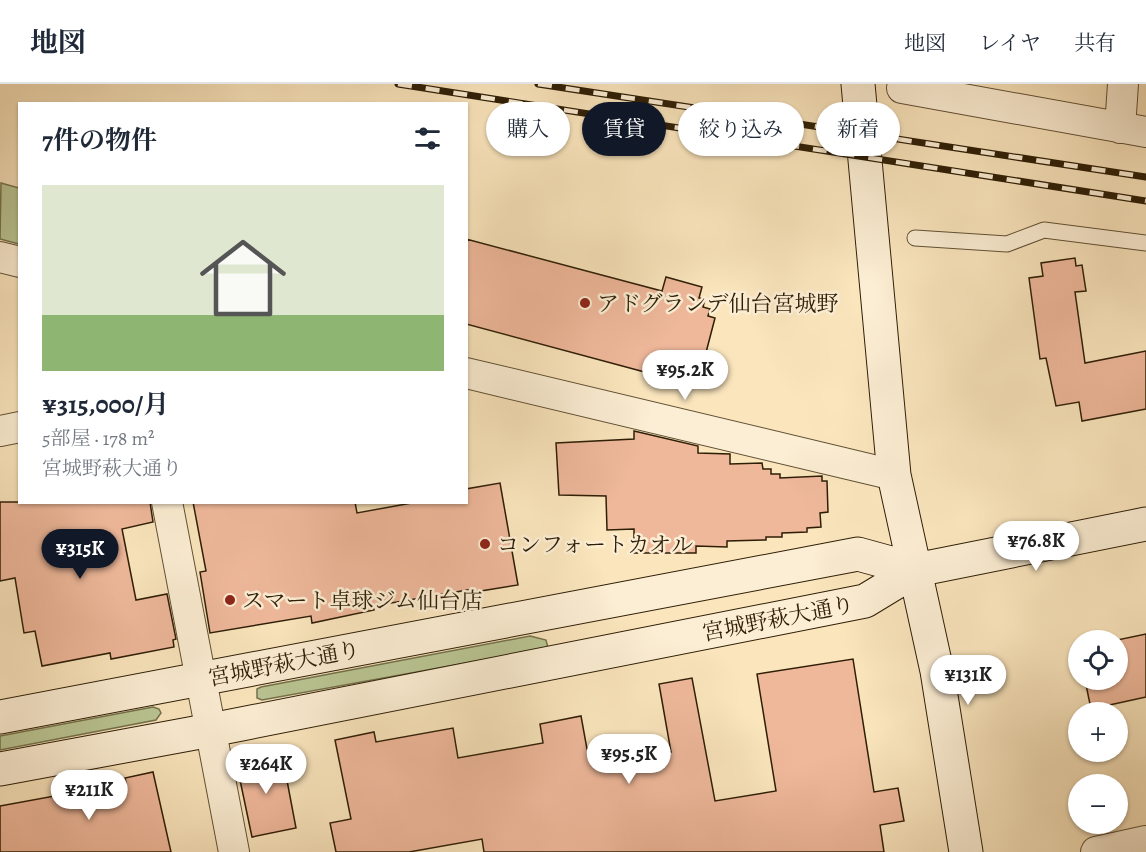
<!DOCTYPE html>
<html lang="ja">
<meta charset="utf-8">
<style>
body{margin:0;font-family:Alegreya,"Noto Serif JP",serif;background:#f6f6f7;color:#1f2937;height:100vh;display:flex;flex-direction:column;font-size:22px;white-space:nowrap}
*{box-sizing:border-box;margin:0}
p{font-size:20px;color:#747a83}
.icon{flex:none;width:33px;height:33px;fill:none;stroke:currentColor;stroke-width:2;stroke-linecap:round;stroke-linejoin:round}
.map{position:relative;flex:1;overflow:hidden}
.drawer{position:absolute;left:18px;top:18px;width:450px;height:402px;display:flex;flex-direction:column;background:#fff;border-radius:0px;box-shadow:0 2px 4px #0004}
.drawer>*{flex:none}
.hud{position:absolute;left:486px;top:18px;width:570px;height:54px;display:flex;gap:12px}
.buttons{position:absolute;left:1068px;top:546px;display:grid;gap:12px}
.buttons a{display:grid;place-items:center;width:60px;height:60px;border-radius:50%;background:#fff;box-shadow:0 2px 4px #0004;font-size:30px}
.price{position:absolute;translate:-50% -51px;padding:0 14px;border-radius:21px;background:#fff;color:#222;font-size:20px;line-height:39px;filter:drop-shadow(0 2px 3px #0008)}
.price::after{content:'';position:absolute;left:50%;top:36px;width:18px;height:14px;margin-left:-9px;background:inherit;clip-path:polygon(0 0,100% 0,50% 100%)}
.price.current{background:#111827;color:#fff}
ul{padding:0;list-style:none}
li{display:grid;align-content:center;gap:12px;height:318px;padding:0 24px}
li span{display:grid;place-items:center;height:186px;border-radius:0px;color:#555}
li>.icon{margin-inline-start:auto}
span .icon{width:108px;height:108px;fill:#fffc;stroke-width:1}
li b{font-size:26px}
h2{display:flex;justify-content:space-between;align-items:center;height:72px;padding:0 24px;font-size:26px}
.tag{padding:0 21px;border-radius:27px;background:#fff;box-shadow:0 2px 4px #0004;font-size:21px;line-height:54px}
.tag.current{background:#111827;color:#fff}
header{display:flex;align-items:center;gap:36px;box-sizing:border-box;height:84px;padding:0 30px;background:#fff;border-bottom:2px solid #e0e1e3}
header strong{font-size:28px}
nav{display:flex;gap:33px;margin-inline-start:auto;font-size:21px}
.map>svg:first-child{display:block}
</style>
<header>
<strong>地図</strong>
<nav><a>地図</a><a>レイヤ</a><a>共有</a></nav>
</header>
<div class="map">
<svg width="1146" height="768" viewBox="0 0 1146 768">
<rect width="100%" height="100%" fill="#fae5bd"/>
<filter id="stains"><feTurbulence type="fractalNoise" baseFrequency=".00333" numOctaves="4"/><feColorMatrix values="0 0 0 0 .2 0 0 0 0 .09 0 0 0 0 .02 0 0 0 .5 -.17"/></filter>
<radialGradient id="worn" r=".72"><stop offset=".6" stop-color="#630" stop-opacity="0"/><stop offset="1" stop-color="#630" stop-opacity=".3"/></radialGradient>
<path fill="#bac694" stroke="#74724d" stroke-width="1.5" d="M1,99L19,104V160L0,155Z
M530,552L546,556L548,564L262,616L257,614V605L261,603Z
M153,623L159,625L161,629L156,636L0,666V652Z"/>
<path fill="#efb89b" stroke="#2e1e06" stroke-width="1.5" d="M466,155L662,207L666,193L702,203L699,214L705,215L703,223L710,225L708,232L715,234L703,280L698,281L693,301L466,240Z
M1075,174L1076,182L1082,181L1086,207L1075,208L1085,279L1146,267V325L1082,337L1079,318L1056,322L1046,274L1040,275L1029,194L1043,192L1041,179Z
M634,347L698,362V369L730,370V380L762,379L763,385H771V390H780V394L822,392V397H827L828,428L820,429L821,443L807,444V448L782,449V453H766V456L727,457V463L696,462V469H634V445L607,446L606,412L559,411L556,359L634,355Z
M500,399L518,501L468,509V506L373,522L374,526L312,539L311,532L210,549L200,488L206,487L193,418H355L357,429L417,418H466V405Z
M0,418H150L153,438L122,445L136,516L167,510L176,555L173,556L174,563L111,575L110,569L42,582L35,547L24,549L15,494L0,497Z
M1146,550V613L1091,625L1085,596H1118L1117,556Z
M853,575L874,708L898,704L904,737L880,741L884,768H484L482,755L409,768H336L330,739L351,735L335,656L374,648L376,658L453,644L458,674L543,659L540,640L581,632L587,665L671,668L659,600L692,594L715,717L776,707L757,590Z
M276,669L280,687L285,686L296,744L252,753L236,677Z
M153,688L171,768H0V722L126,699L125,694Z"/>
<g fill="none" stroke-linecap="round" stroke-linejoin="round">
<defs>
<path id="lane" d="M915,154L1007,160L1044,146L1146,159"/>
<path id="street" d="M902,4L1146,48
M1120,44L1123,0
M0,173L20,178
M466,289L894,391
M0,347L20,343
M167,418L234,768
M1096,768L1146,757"/>
<path id="secondary" d="M858,0L894,391L937,587L966,768
M0,633L858,470L916,486
M0,685L211,646L865,517L916,486L1146,440"/>
</defs>
<use href="#lane" stroke="#615034" stroke-width="17"/>
<use href="#street" stroke="#615034" stroke-width="32"/>
<use href="#secondary" stroke="#2e1e06" stroke-width="35"/>
<use href="#lane" stroke="#fceed4" stroke-width="15"/>
<use href="#street" stroke="#fceed4" stroke-width="30"/>
<use href="#secondary" stroke="#fceed4" stroke-width="33"/>
<defs>
<path id="rail" d="M398,0L1146,117
M538,0L1146,93"/>
</defs>
<use href="#rail" stroke="#2e1e06" stroke-width="7"/>
<use href="#rail" stroke="#fceed4" stroke-width="4.5" stroke-dasharray="14" stroke-linecap="butt"/>
</g>
<g fill="#8f2418" stroke="#fceed4" stroke-width="2">
<circle cx="585" cy="219" r="6"/>
<circle cx="485" cy="460" r="6"/>
<circle cx="230" cy="516" r="6"/>
</g>
<g text-anchor="middle" stroke-width="5" stroke-linejoin="round" paint-order="stroke">
<g font-size="22" fill="#2e1e06" stroke="#fceed4" text-anchor="start">
<text x="597" y="227">アドグランデ仙台宮城野</text>
<text x="497" y="468">コンフォートカオル</text>
<text x="242" y="524">スマート卓球ジム仙台店</text>
</g>
<g font-size="22" fill="#2e1e06" stroke="#fceed4">
<text transform="translate(778 534) rotate(-11)" y="8">宮城野萩大通り</text>
<text transform="translate(284 579) rotate(-11)" y="8">宮城野萩大通り</text>
</g>
</g>
<rect width="100%" height="100%" filter="url(#stains)"/>
<rect width="100%" height="100%" fill="url(#worn)"/>
</svg>
<div class="buttons">
<a><svg class="icon" aria-label="locate" viewBox="0 0 24 24"><circle cx="12" cy="12" r="6"/><path d="M12 2v4M12 18v4M2 12h4M18 12h4"/></svg></a>
<a>+</a>
<a>−</a>
</div>
<b class="price" style="left:685px;top:317px">¥95.2K</b>
<b class="price" style="left:1036px;top:488px">¥76.8K</b>
<b class="price current" style="left:80px;top:496px">¥315K</b>
<b class="price" style="left:968px;top:622px">¥131K</b>
<b class="price" style="left:629px;top:701px">¥95.5K</b>
<b class="price" style="left:266px;top:711px">¥264K</b>
<b class="price" style="left:89px;top:737px">¥211K</b>
<div class="hud">
<a class="tag">購入</a>
<a class="tag current">賃貸</a>
<a class="tag">絞り込み</a>
<a class="tag">新着</a>
</div>
<section class="drawer">
<h2>7件の物件<svg class="icon" aria-label="filters" viewBox="0 0 24 24"><path d="M4 7h16M4 17h16"/><circle cx="9" cy="7" r="2"/><circle cx="15" cy="17" r="2"/></svg></h2>
<ul>
<li><span style="background:linear-gradient(#dfe7d0 70%,#8fb573 0)"><svg class="icon" aria-label="home" viewBox="0 0 24 24"><path d="M3 11l9-7 9 7M6 9v11h12V9"/></svg></span><div><b>¥315,000/月</b><p>5部屋 · 178 m²</p><p>宮城野萩大通り</p></div></li>
</ul>
</section>
</div>
